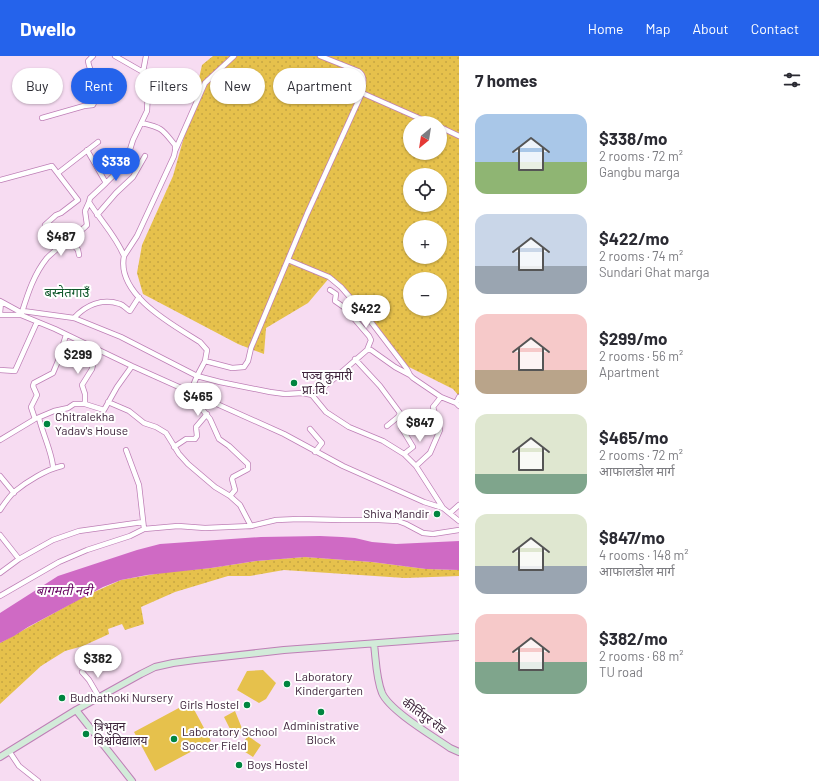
<!DOCTYPE html>
<meta charset="utf-8">
<style>
body{margin:0;font-family:Barlow,"Noto Sans Devanagari",sans-serif;background:#f7f7f7;color:#2b2b33;height:100vh;display:flex;flex-direction:column;font-size:15px;white-space:nowrap}
*{box-sizing:border-box;margin:0}
p{font-size:13px;color:#7c7c81}
.icon{flex:none;width:22px;height:22px;fill:none;stroke:currentColor;stroke-width:2;stroke-linecap:round;stroke-linejoin:round}
.map{position:relative;flex:1;overflow:hidden}
.drawer{display:flex;flex-direction:column;background:#fff;width:360px}
.drawer>*{flex:none}
.top-card{position:absolute;left:12px;top:12px;width:380px;height:36px;display:flex;gap:8px}
.needle{width:26px;rotate:210deg}
.controls{position:absolute;left:403px;top:60px;display:grid;gap:8px}
.controls a{display:grid;place-items:center;width:44px;height:44px;border-radius:50%;background:#fff;box-shadow:0 1px 3px #0004;font-size:20px}
.price{position:absolute;translate:-50% -34px;padding:0 9px;border-radius:14px;background:#fff;color:#222;font-size:13px;line-height:26px;filter:drop-shadow(0 1px 2px #0008)}
.price::after{content:'';position:absolute;left:50%;top:24px;width:12px;height:9px;margin-left:-6px;background:inherit;clip-path:polygon(0 0,100% 0,50% 100%)}
.price.selected{background:#2563eb;color:#fff}
ul{padding:0;list-style:none}
li{display:flex;align-items:center;gap:12px;height:100px;padding:0 16px}
li span{display:grid;place-items:center;flex:none;width:112px;height:80px;border-radius:12px;color:#555}
li>.icon{margin-inline-start:auto}
span .icon{width:48px;height:48px;fill:#fffc;stroke-width:1}
li b{font-size:17px}
h2{display:flex;justify-content:space-between;align-items:center;height:48px;padding:0 16px;font-size:17px}
.chip{padding:0 14px;border-radius:18px;background:#fff;box-shadow:0 1px 3px #0004;font-size:14px;line-height:36px}
.chip.selected{background:#2563eb;color:#fff}
header{display:flex;align-items:center;gap:24px;box-sizing:border-box;height:56px;padding:0 20px;background:#2563eb;color:#fff}
header strong{font-size:19px}
nav{display:flex;gap:22px;margin-inline-start:auto;font-size:14px}
main{display:flex;flex:1;min-height:0}
.map>svg:first-child{display:block}
</style>
<header>
<strong>Dwello</strong>
<nav><a>Home</a><a>Map</a><a>About</a><a>Contact</a></nav>
</header>
<main>
<div class="map">
<svg width="459" height="725" viewBox="0 0 459 725">
<defs>
<pattern id="grass-dots" width="8" height="8" patternUnits="userSpaceOnUse"><rect width="8" height="8" fill="#e6c14c"/><path d="M2 2h.1M6 6h.1" fill="none" stroke="#c6a643" stroke-width="1.8" stroke-linecap="round"/></pattern>
</defs>
<rect width="100%" height="100%" fill="#f7dcf2"/>
<path fill="url(#grass-dots)" fill-rule="evenodd" d="M213,0H459V340L453,333L407,310L347,235L330,221L308,247L266,272L264,298L238,288L143,238L137,217L142,189L173,120L193,49L202,9ZM410,67H440V97H410ZM410,119H440V149H410ZM410,171H440V201H410ZM410,223H440V253H410Z
M305,501L372,506L426,513L459,514V520L405,522L284,514L250,520H228L175,536L141,551L144,568L125,574L122,568L108,573L109,578L83,590L65,595L41,610L0,648V587L83,541L121,524L166,516L211,512L256,505Z"/>
<path fill="#e6c14c" d="M263,614L276,627L266,643L259,647L237,634L247,615Z
M190,646L211,685L155,715L134,676Z
M235,655L243,675L233,679L224,661Z
M248,680L261,689L253,701L239,692Z"/>
<path fill="#cf6ac4" d="M320,480L342,481L355,482L372,486L396,488L459,485V514L426,513L372,506L305,501L256,505L211,512L147,519L121,524L103,531L28,571L14,580L0,587V557L58,520L137,494L160,488L261,481Z"/>
<g fill="none" stroke-linecap="round" stroke-linejoin="round">
<defs>
<path id="street" d="M143,16L146,0
M362,37L430,67
M42,62L84,50L93,49C104,29 91,23 88,5L93,0
M142,67C163,72 162,73 175,89V93
M440,71L459,80
M87,94L106,127L118,115L128,100L133,84L147,55L148,34L143,16L115,0
M58,117L98,86
M0,124L52,110L78,144L61,157L56,159L45,169
M106,127L90,142L89,146C100,164 116,180 124,200
M97,159L116,137L133,121L145,100
M69,183L78,194L79,199
M288,204L329,221L341,231L368,262L407,313L410,319L413,322L441,341L456,347L459,350
M330,234L336,238L335,245L345,252L369,280L371,284L367,294
M0,245L22,257
M23,255L74,262L121,281L197,320L205,305L207,294L200,286C173,269 116,239 124,200L137,180L174,100L175,95L205,27L234,0
M22,256C28,237 34,218 47,202C53,196 61,190 68,183C74,178 82,175 87,169L85,155L89,146
M0,257L1,246
M0,259H21L55,273L132,310L284,378L343,410L424,446L443,452
M74,262C86,249 102,242 120,248C124,249 126,253 130,255L139,241
M355,303L380,330L400,357L398,361L387,370
M205,305L232,312L244,311L248,305L251,292L307,158L362,37C363,28 366,20 358,15L320,0
M0,314L15,315L37,266
M190,337L197,320L220,326L270,336L285,338L303,337L312,339L326,356L349,371L383,385L404,398L416,410L443,452L459,465
M196,339L202,353L210,363L219,383L229,390L248,408V413L233,421L232,423L235,434L230,440
M312,339L329,327L367,294H371L395,311L410,319
M108,346L129,355L144,367L156,371L166,377L179,398L188,408L215,431L230,440L240,449L251,470
M456,347L459,341
M85,348V338L82,329L92,313L97,293
M39,362C42,376 53,399 53,412
M35,363L31,351L37,339L33,330L34,327L53,317L58,305L66,279
M401,371L413,391L404,398
M310,373L322,387L315,396
M0,384L35,363L54,355L68,352L74,348H85L104,354L117,331L132,310
M174,391L186,383H195L197,380L196,371L207,358
M126,394L139,429L144,473
M416,410L430,397L440,374L433,351L441,341
M0,420L14,437
M0,454C4,448 9,441 14,436C26,426 47,413 62,410
M450,457L459,449
M0,479L19,503
M0,517L19,503L53,484L79,475L143,466
M0,540L59,506L87,494L130,480L144,473L178,470L205,472L251,470L276,464L299,463L342,464H379L398,465L406,468L423,477L433,478L459,474
M82,616L89,624L99,641
M9,695L19,710L38,725"/>
<path id="secondary" d="M374,588C376,604 376,622 382,637C390,655 433,680 450,692L459,696
M76,654L132,725
M0,701L76,654L141,618L155,611L173,607L195,604L284,594L459,581"/>
</defs>
<use href="#street" stroke="#be7fb6" stroke-width="6"/>
<use href="#secondary" stroke="#be7fb6" stroke-width="8"/>
<use href="#street" stroke="#fff" stroke-width="4.5"/>
<use href="#secondary" stroke="#d2ebd9" stroke-width="6"/>
</g>
<g fill="#008540" stroke="#fff" stroke-width="1.5">
<circle cx="294" cy="327" r="4"/>
<circle cx="47" cy="368" r="4"/>
<circle cx="437" cy="458" r="4"/>
<circle cx="287" cy="628" r="4"/>
<circle cx="62" cy="642" r="4"/>
<circle cx="247" cy="649" r="4"/>
<circle cx="321" cy="656" r="4"/>
<circle cx="86" cy="678" r="4"/>
<circle cx="174" cy="683" r="4"/>
<circle cx="239" cy="709" r="4"/>
</g>
<g text-anchor="middle" stroke-width="4" stroke-linejoin="round" paint-order="stroke">
<g font-size="12" fill="#3d233a" stroke="#fff" text-anchor="start">
<text x="302" y="324">पञ्च कुमारी<tspan x="302" dy="14">प्रा.वि.</tspan></text>
<text x="55" y="365">Chitralekha<tspan x="55" dy="14">Yadav's House</tspan></text>
<text x="429" y="462" text-anchor="end">Shiva Mandir</text>
<text x="295" y="625">Laboratory<tspan x="295" dy="14">Kindergarten</tspan></text>
<text x="70" y="646">Budhathoki Nursery</text>
<text x="239" y="653" text-anchor="end">Girls Hostel</text>
<text x="321" y="674" text-anchor="middle">Administrative<tspan x="321" dy="14">Block</tspan></text>
<text x="94" y="675">त्रिभुवन<tspan x="94" dy="14">विश्वविद्यालय</tspan></text>
<text x="182" y="680">Laboratory School<tspan x="182" dy="14">Soccer Field</tspan></text>
<text x="247" y="713">Boys Hostel</text>
</g>
<g font-size="12" fill="#3d233a" stroke="#fff">
<text transform="translate(424 660) rotate(36)" y="4">कीर्तिपुर रोड</text>
</g>
<g font-size="13" fill="#10582c" stroke="#fff">
<text x="67" y="241">बस्नेतगाउँ</text>
</g>
<g font-size="13" font-style="italic" fill="#65005f" stroke="#fff">
<text x="64" y="539">बागमती नदी</text>
</g>
</g>
</svg>
<div class="controls">
<a><svg class="needle" viewBox="-14 -14 28 28"><path d="M0-13l5 13h-10z" fill="#e53935"/><path d="M0 13l5-13h-10z" fill="#7c7c81"/></svg></a>
<a><svg class="icon" aria-label="locate" viewBox="0 0 24 24"><circle cx="12" cy="12" r="6"/><path d="M12 2v4M12 18v4M2 12h4M18 12h4"/></svg></a>
<a>+</a>
<a>−</a>
</div>
<b class="price selected" style="left:116px;top:126px">$338</b>
<b class="price" style="left:61px;top:201px">$487</b>
<b class="price" style="left:366px;top:273px">$422</b>
<b class="price" style="left:78px;top:319px">$299</b>
<b class="price" style="left:198px;top:361px">$465</b>
<b class="price" style="left:420px;top:387px">$847</b>
<b class="price" style="left:98px;top:623px">$382</b>
<div class="top-card">
<a class="chip">Buy</a>
<a class="chip selected">Rent</a>
<a class="chip">Filters</a>
<a class="chip">New</a>
<a class="chip">Apartment</a>
</div>
</div>
<section class="drawer">
<h2>7 homes<svg class="icon" aria-label="filters" viewBox="0 0 24 24"><path d="M4 7h16M4 17h16"/><circle cx="9" cy="7" r="2"/><circle cx="15" cy="17" r="2"/></svg></h2>
<ul>
<li><span style="background:linear-gradient(#a9c7e8 60%,#8fb573 0)"><svg class="icon" aria-label="home" viewBox="0 0 24 24"><path d="M3 11l9-7 9 7M6 9v11h12V9"/></svg></span><div><b>$338/mo</b><p>2 rooms · 72 m²</p><p>Gangbu marga</p></div></li>
<li><span style="background:linear-gradient(#c9d6e8 65%,#9aa5b1 0)"><svg class="icon" aria-label="home" viewBox="0 0 24 24"><path d="M3 11l9-7 9 7M6 9v11h12V9"/></svg></span><div><b>$422/mo</b><p>2 rooms · 74 m²</p><p>Sundari Ghat marga</p></div></li>
<li><span style="background:linear-gradient(#f6c9c9 70%,#b9a48a 0)"><svg class="icon" aria-label="home" viewBox="0 0 24 24"><path d="M3 11l9-7 9 7M6 9v11h12V9"/></svg></span><div><b>$299/mo</b><p>2 rooms · 56 m²</p><p>Apartment</p></div></li>
<li><span style="background:linear-gradient(#dfe7d0 75%,#7fa58c 0)"><svg class="icon" aria-label="home" viewBox="0 0 24 24"><path d="M3 11l9-7 9 7M6 9v11h12V9"/></svg></span><div><b>$465/mo</b><p>2 rooms · 72 m²</p><p>आफालडोल मार्ग</p></div></li>
<li><span style="background:linear-gradient(#dfe7d0 65%,#9aa5b1 0)"><svg class="icon" aria-label="home" viewBox="0 0 24 24"><path d="M3 11l9-7 9 7M6 9v11h12V9"/></svg></span><div><b>$847/mo</b><p>4 rooms · 148 m²</p><p>आफालडोल मार्ग</p></div></li>
<li><span style="background:linear-gradient(#f6c9c9 60%,#7fa58c 0)"><svg class="icon" aria-label="home" viewBox="0 0 24 24"><path d="M3 11l9-7 9 7M6 9v11h12V9"/></svg></span><div><b>$382/mo</b><p>2 rooms · 68 m²</p><p>TU road</p></div></li>
</ul>
</section>
</main>
